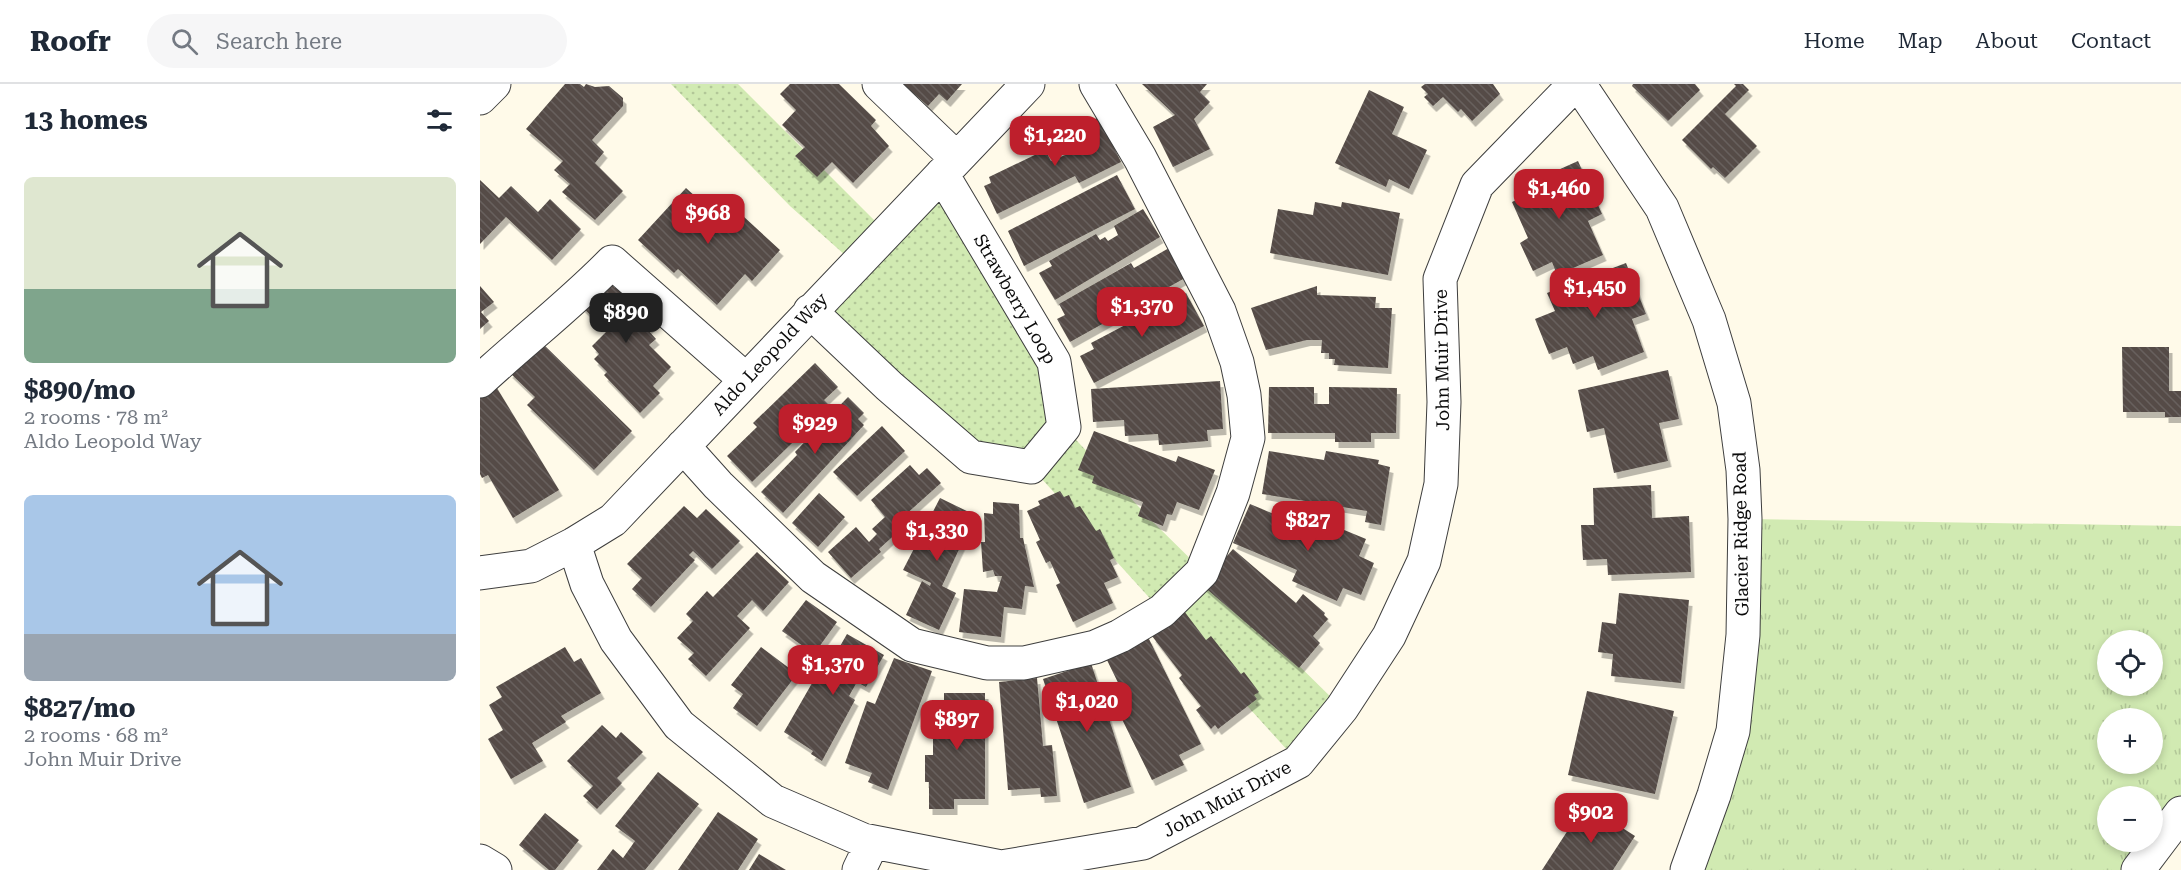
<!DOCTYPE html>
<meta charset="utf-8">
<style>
body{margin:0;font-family:"Roboto Serif",serif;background:#f6f6f7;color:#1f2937;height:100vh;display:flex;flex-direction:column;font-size:22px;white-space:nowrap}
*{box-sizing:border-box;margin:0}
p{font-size:20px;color:#747a83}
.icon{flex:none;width:33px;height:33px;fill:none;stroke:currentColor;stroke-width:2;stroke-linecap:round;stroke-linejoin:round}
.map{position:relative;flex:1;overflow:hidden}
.details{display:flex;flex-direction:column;background:#fff;width:480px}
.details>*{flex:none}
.tools{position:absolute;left:1617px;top:546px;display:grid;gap:12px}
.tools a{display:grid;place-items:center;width:66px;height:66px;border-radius:50%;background:#fff;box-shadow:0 3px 9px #0003;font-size:30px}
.price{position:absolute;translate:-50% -51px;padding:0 14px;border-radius:12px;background:#be1f2c;color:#fff;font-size:20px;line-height:39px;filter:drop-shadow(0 2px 3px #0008)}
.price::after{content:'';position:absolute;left:50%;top:36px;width:18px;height:14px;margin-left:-9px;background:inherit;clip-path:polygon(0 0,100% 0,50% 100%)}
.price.active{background:#222;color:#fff}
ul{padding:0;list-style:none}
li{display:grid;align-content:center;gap:12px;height:318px;padding:0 24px}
li span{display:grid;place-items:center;height:186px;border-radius:9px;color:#555}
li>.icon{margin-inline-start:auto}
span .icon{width:108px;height:108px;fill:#fffc;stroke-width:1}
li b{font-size:26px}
h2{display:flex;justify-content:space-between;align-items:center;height:72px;padding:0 24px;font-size:26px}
header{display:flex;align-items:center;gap:36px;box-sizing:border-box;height:84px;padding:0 30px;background:#fff;border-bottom:2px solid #e0e1e3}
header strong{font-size:28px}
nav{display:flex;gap:33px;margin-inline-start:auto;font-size:21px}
.search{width:420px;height:54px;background:#f6f6f7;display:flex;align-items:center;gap:15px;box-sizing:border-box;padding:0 21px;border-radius:33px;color:#747a83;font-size:22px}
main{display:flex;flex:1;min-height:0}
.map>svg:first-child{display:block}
</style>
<header>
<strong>Roofr</strong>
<div class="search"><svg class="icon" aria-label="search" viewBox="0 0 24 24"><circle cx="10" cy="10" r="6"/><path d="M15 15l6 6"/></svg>Search here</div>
<nav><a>Home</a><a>Map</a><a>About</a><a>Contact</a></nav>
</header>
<main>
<section class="details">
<h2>13 homes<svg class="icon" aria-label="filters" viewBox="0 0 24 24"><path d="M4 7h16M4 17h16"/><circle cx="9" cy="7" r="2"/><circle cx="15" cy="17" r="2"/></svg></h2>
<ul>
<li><span style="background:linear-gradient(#dfe7d0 60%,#7fa58c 0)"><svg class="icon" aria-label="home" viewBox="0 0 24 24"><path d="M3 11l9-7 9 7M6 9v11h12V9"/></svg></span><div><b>$890/mo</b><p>2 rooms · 78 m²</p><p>Aldo Leopold Way</p></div></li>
<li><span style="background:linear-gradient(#a9c7e8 75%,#9aa5b1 0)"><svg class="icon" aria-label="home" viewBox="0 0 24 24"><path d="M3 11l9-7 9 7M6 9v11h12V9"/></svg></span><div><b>$827/mo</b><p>2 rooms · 68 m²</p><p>John Muir Drive</p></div></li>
</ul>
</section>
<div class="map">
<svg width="1701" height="786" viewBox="0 0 1701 786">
<defs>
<pattern id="grass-dots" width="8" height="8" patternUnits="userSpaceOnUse" patternTransform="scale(1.5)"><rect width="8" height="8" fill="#d1eab2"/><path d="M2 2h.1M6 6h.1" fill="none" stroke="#b2c798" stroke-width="1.8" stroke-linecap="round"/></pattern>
<pattern id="park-tufts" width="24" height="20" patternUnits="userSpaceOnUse" patternTransform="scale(1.5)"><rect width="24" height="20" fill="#d1eab2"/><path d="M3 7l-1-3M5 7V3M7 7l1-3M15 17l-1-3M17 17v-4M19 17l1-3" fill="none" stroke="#b2c798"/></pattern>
<pattern id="building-back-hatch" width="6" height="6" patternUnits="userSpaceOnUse" patternTransform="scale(1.5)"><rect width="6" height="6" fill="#544c47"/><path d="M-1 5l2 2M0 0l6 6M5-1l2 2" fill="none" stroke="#68615d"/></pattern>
<filter id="shadow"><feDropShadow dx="3.5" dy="6" stdDeviation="0" flood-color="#0004"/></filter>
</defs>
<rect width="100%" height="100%" fill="#fffae9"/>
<path fill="url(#grass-dots)" d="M191,0H258L406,148L462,90L574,278L584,343L673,438L862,624L818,678L551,383L491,373L330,227L375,180L310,122Z"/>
<path fill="url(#park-tufts)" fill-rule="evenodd" d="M1265,435L1701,442V729L1658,786H1207L1234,711ZM1628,556H1672V602H1628ZM1628,634H1672V680H1628ZM1628,712H1672V758H1628Z"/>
<path fill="url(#building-back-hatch)" filter="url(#shadow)" d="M85,0H100L104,3L106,0L115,3L129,2L143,14V22L112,56L124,68L115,79L143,107L115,136L82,108L90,100L74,86L83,77L46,45Z
M310,0H359L396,36L391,42L409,62L373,99L352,78L337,93L315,72L325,63L302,41L316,26L300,10Z
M423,0H482L467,17L459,10L448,22Z
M662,0H727L720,8L730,18L714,35L730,65L693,83L673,43L695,31Z
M945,0H1013L1020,10L992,37L981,25L978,28L963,13L953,22L944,13L948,10L941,3Z
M1153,0H1215L1220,6L1188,37L1152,2Z
M1254,0H1263L1269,6L1245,30L1277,62L1245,94L1233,83L1231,85L1202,56L1256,2Z
M889,6L924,23L912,50L947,66L929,105L909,95L906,103L855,79Z
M619,33L641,78L599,99L595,92L517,130L504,102L511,99L509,93L565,66L571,77L585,71L576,54Z
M1098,77L1122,130L1108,137L1123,171L1077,191L1072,178L1053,187L1040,159L1048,154L1032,118L1051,109L1047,100Z
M637,91L655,125L544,182L528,147Z
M0,96L19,114L31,102L58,128L70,115L101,145L72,176L26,133L0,160Z
M206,104L239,134L251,121L300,166L272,197L265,190L237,221L198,185L194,189L158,156Z
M835,118L861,123L862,118L920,129L908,191L790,169L798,125L833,131Z
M663,125L680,153L575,216L559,189L572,182L569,177L616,150L620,156L625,153L628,157L638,151L634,142Z
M689,164L705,194L590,258L577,235L585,231L579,220L651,179L654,184Z
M1146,179L1166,230L1152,235L1164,268L1118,286L1113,272L1093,280L1087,263L1069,270L1055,235L1075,227L1067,209Z
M125,194L135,204L139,201L176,237L167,245L176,255L169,261L191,283L173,302L180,309L160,329L124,291L127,288L114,275L119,270L112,262L127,247L99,220Z
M0,202L14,218L1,228L9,237L0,245Z
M837,202V211L896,213L895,224H912L908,284L854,281L855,275H849V269H841L842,256H827L786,266L771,224Z
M706,209L724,242L614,299L600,272L614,265L611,259Z
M60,257L152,347L114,386L47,321L55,313L29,288Z
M1642,263H1689V307H1701V333H1685V328H1643Z
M335,279L358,303L344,316L350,322L272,398L247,372L277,343L273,339Z
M1188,286L1199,335L1179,339L1188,377L1134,389L1124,344L1107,348L1098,306Z
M12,296L79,406L33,434L8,391L2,394L0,390V304Z
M740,297L743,345L727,346L728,357L679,361L678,350L645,352L644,336L613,338L611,305Z
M789,303H834V320H849V303L917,304L916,349H891V358H855V349H788Z
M368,313L384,329L378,335L384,341L303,429L281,408L317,371L315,368Z
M402,342L425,367L377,412L353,388Z
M614,347L696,378L698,372L735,386L719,426L697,418L692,431L687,430L683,442L658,432L663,418L612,399L614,392L598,386Z
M789,367L844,376L846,367L899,376L898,380L910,383L901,441L885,438L887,427L782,410Z
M430,381L439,391L447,384L461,399L414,441L420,446L399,465L401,468L371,494L348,468L376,443L389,458L397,450L392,445L405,433L391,416Z
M1171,401L1172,434L1209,432L1211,488L1128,491L1127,475L1103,476L1101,441H1114L1113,404Z
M580,407L584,413L589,411L595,424L600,422L616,447L620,445L634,474L630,476L638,493L624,499L633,519L593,538L576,501L580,499L570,477L566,479L556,458L560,456L547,427L560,421L558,417Z
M339,409L365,433L338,463L312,439Z
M460,414L495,431L462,502L476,509L459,546L426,531L442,497L450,502L451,499L423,486Z
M513,418L539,420L540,454H543L554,503L545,502L542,525L524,523L521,553L479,548L484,505L517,508L522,492H515L513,486L503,488L501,458H505L504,429L513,430Z
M770,420L835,447L840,436L886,455L879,472L894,479L881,511L863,504L857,517L812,497L817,486L753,459Z
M204,422L217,434L226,425L260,457L232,485L213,467L209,471L215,476L171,523L152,505L162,494L147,480Z
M753,465L816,519L823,510L845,529L844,531L848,535L833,552L840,559L819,584L722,501Z
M277,468L309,498L283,527L272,516L257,532L270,544L226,592L208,575L214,569L197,554L213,537L206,530L227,507L233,513Z
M1139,509L1209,516L1201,599L1131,592L1133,570L1118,568L1122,538L1136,540Z
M326,516L357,538L334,570L302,547Z
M704,527L726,556L731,552L761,590L764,588L779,608L774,611L777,615L738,645L735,641L731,645L716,626L721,622L699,594L702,591L672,552Z
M367,550L404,571L386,603L377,598L369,612L375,616L342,677L331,670L333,667L304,648L335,594L340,597Z
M668,553L721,660L699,671L704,681L672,696L637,625L648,619L626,574Z
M85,563L94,578L101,574L121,609L81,632L86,638L52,659L63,677L31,695L8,655L23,646L9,621L22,613L16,603Z
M281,563L317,590L277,642L253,624L263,610L251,601Z
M414,574L452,587L408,706L388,698L392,689L365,679L387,617L395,620Z
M611,579L651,703L604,719L563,595Z
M557,594L563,662L572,661L577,712L561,713L560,704L528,706L519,598Z
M1107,607L1194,627L1175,710L1088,691Z
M464,609H505V715H474V725H449V698H445V671H453V622H464Z
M122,641L136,654L141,648L163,668L137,694L142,699L117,725L103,712L113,702L87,677Z
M178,688L219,720L165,786H117L133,765L143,774L155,757L135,742Z
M1105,720L1155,752L1133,786H1062Z
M238,728L278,755L258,786H198Z
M65,729L99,756L75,786H69L39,761Z
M279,770L306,786H269Z"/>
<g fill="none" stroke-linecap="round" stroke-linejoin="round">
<defs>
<path id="minor" d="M399,0L476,74
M1099,0L1182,124L1229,236L1254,319L1263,386L1265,435L1263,551L1253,647L1234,711L1207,786
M0,14L14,0
M330,227L409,302L491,373L551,383L584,343L574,278L462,90
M0,297C43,257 90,221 132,178L266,296
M203,362L238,401L333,493L432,561L507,579H544L615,563L640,552L682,527L722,488L753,409L768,354L764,311L757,278L739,227L660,74L616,0
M94,460L107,500L136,556L199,641L293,717L383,756L521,783L663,759L818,678L862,624L909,552L944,477L961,400L964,318L960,195L997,101L1095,0
M0,489L51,482L94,460L133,436L548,0
M0,777L15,786
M379,786L392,759
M1658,786L1701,729"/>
</defs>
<use href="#minor" stroke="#3e3e3e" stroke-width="35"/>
<use href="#minor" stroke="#fff" stroke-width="33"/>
</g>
<g text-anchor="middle" stroke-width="6" stroke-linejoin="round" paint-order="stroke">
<g font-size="18" fill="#0b0b0b" stroke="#fff">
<text transform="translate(535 215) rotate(60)" y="6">Strawberry Loop</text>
<text transform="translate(290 270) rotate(-47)" y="6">Aldo Leopold Way</text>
<text transform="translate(962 276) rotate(-91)" y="6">John Muir Drive</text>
<text transform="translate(1261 450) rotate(-91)" y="6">Glacier Ridge Road</text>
<text transform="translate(747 715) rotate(-28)" y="6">John Muir Drive</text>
</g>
</g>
</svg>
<div class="tools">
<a><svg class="icon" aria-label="locate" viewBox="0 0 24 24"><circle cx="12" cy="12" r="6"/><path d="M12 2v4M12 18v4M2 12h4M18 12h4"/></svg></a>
<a>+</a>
<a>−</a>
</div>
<b class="price" style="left:575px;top:83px">$1,220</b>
<b class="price" style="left:1079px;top:136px">$1,460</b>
<b class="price" style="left:228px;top:161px">$968</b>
<b class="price" style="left:1115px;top:235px">$1,450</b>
<b class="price" style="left:662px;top:254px">$1,370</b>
<b class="price active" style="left:146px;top:260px">$890</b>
<b class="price" style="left:335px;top:371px">$929</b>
<b class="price" style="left:828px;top:468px">$827</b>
<b class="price" style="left:457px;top:478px">$1,330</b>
<b class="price" style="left:353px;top:612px">$1,370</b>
<b class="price" style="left:607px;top:649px">$1,020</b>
<b class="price" style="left:477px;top:667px">$897</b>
<b class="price" style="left:1111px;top:760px">$902</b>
</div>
</main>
